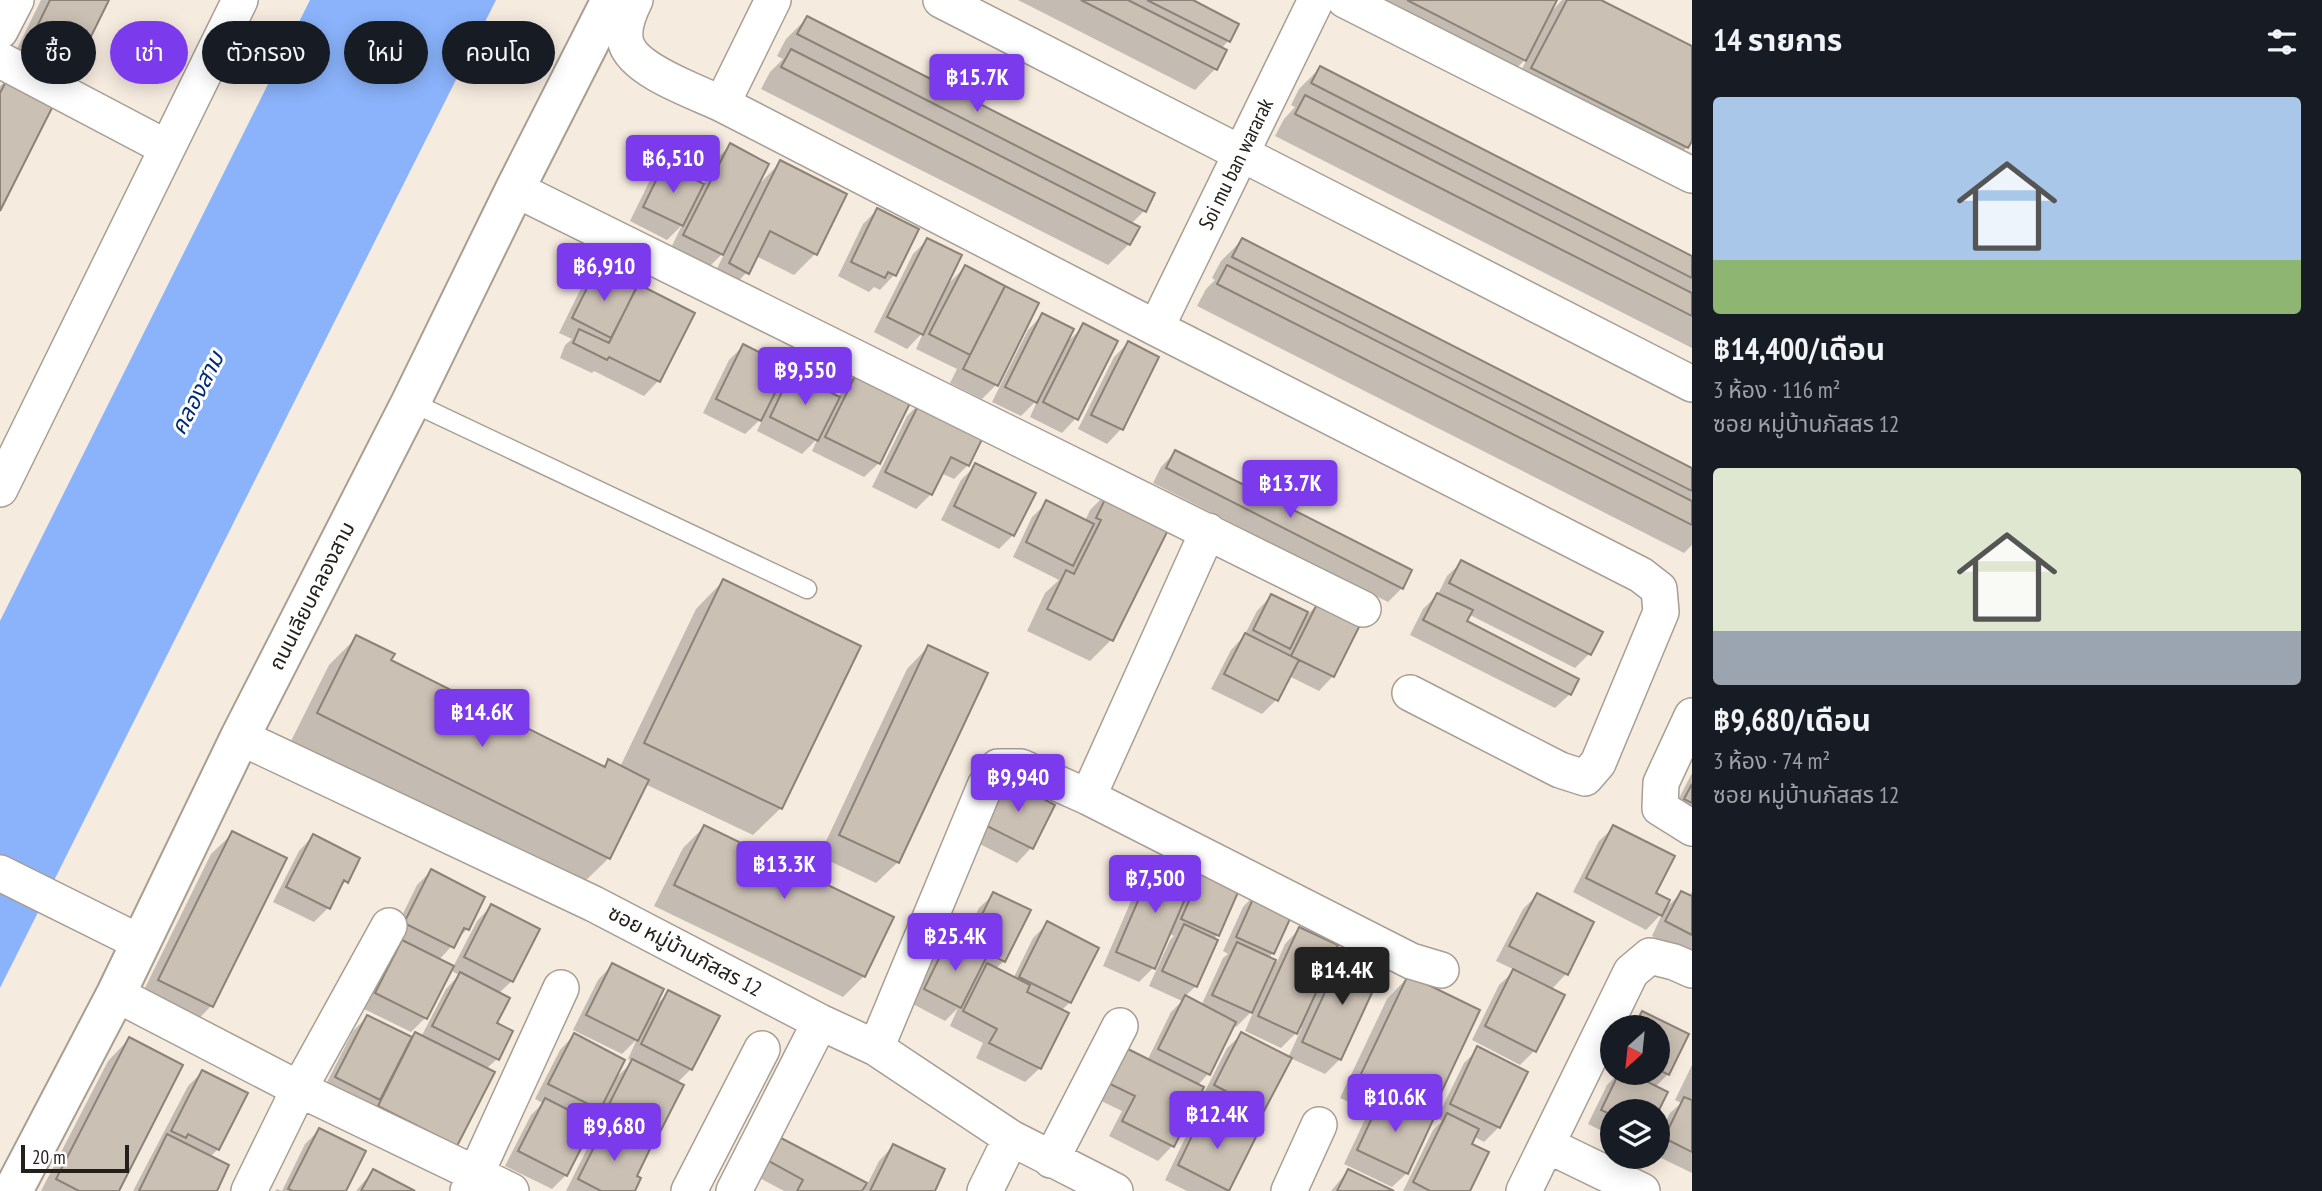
<!DOCTYPE html>
<html lang="th">
<meta charset="utf-8">
<style>
body{margin:0;font-family:"PT Sans Narrow","Noto Sans Thai",sans-serif;background:#20242c;color:#f1f3f6;height:100vh;display:flex;flex-direction:column;font-size:26px;white-space:nowrap}
*{box-sizing:border-box;margin:0}
p{font-size:23px;color:#9ea1a6}
.icon{flex:none;width:38px;height:38px;fill:none;stroke:currentColor;stroke-width:2;stroke-linecap:round;stroke-linejoin:round}
.map{position:relative;flex:1;overflow:hidden}
.panel{display:flex;flex-direction:column;background:#171b24;width:630px}
.panel>*{flex:none}
.hud{position:absolute;left:21px;top:21px;width:665px;height:63px;display:flex;gap:14px}
.needle{width:46px;rotate:207deg}
.fabs{position:absolute;left:1600px;top:1015px;display:grid;gap:14px}
.fabs a{display:grid;place-items:center;width:70px;height:70px;border-radius:50%;background:#171b24;box-shadow:0 4px 18px #0003;font-size:35px}
.scale{position:absolute;left:21px;bottom:18px;width:108px;box-sizing:border-box;padding-left:7px;border:4px solid #24201b;border-top:0;font-size:19px;line-height:24px;white-space:nowrap;color:#24201b;-webkit-text-stroke:5px #fff;paint-order:stroke}
.price{position:absolute;translate:-50% -60px;padding:0 16px;border-radius:7px;background:#7c3aed;color:#fff;font-size:23px;line-height:46px;filter:drop-shadow(0 2px 4px #0008)}
.price::after{content:'';position:absolute;left:50%;top:42px;width:21px;height:16px;margin-left:-10px;background:inherit;clip-path:polygon(0 0,100% 0,50% 100%)}
.price.active{background:#222;color:#fff}
ul{padding:0;list-style:none}
li{display:grid;align-content:center;gap:14px;height:371px;padding:0 21px}
li span{display:grid;place-items:center;height:217px;border-radius:7px;color:#555}
li>.icon{margin-inline-start:auto}
span .icon{width:126px;height:126px;fill:#fffc;stroke-width:1}
li b{font-size:30px}
h2{display:flex;justify-content:space-between;align-items:center;height:84px;padding:0 21px;font-size:30px}
.pill{padding:0 24px;border-radius:32px;background:#171b24;box-shadow:0 4px 18px #0003;font-size:24px;line-height:63px}
.pill.active{background:#7c3aed;color:#fff}
main{display:flex;flex:1;min-height:0}
.map>svg:first-child{display:block}
</style>
<main>
<div class="map">
<svg width="1692" height="1191" viewBox="0 0 1692 1191">
<rect width="100%" height="100%" fill="#f6ebdf"/>
<path fill="#8ab3fb" d="M310,0H496L0,988V621Z"/>
<path fill="#0003" fill-rule="evenodd" d="M41,0H107L70,74L48,96L0,207V86L11,76L5,73Z
M1018,0H1189L1237,24L1228,41L1221,49L1216,68L1195,90Z
M1345,0H1555L1549,14L1562,0H1597L1692,48V137L1687,147L1666,168L1511,90L1528,57L1503,81Z
M807,18L1144,211L1131,224L1129,244L1108,265L761,89L770,72L783,59L777,56L786,39Z
M1320,68L1692,258V348L1275,136L1284,119L1295,107L1291,105L1299,89Z
M730,145L757,186L781,162L815,254L794,275L756,256L747,272L726,294L709,285L726,250L707,269L670,250L682,225L667,240L630,221L650,180L664,166L703,185L716,160Z
M877,210L917,229L894,275L880,290L874,287L869,292L838,276L863,224Z
M927,240L946,286L965,267L1037,304L996,385L982,399L950,383L957,369L916,349L924,331L907,349L874,332L913,254Z
M1242,240L1692,469V545L1684,553L1197,306L1206,289L1215,280L1212,278L1221,261Z
M598,270L636,289L658,381L644,396L594,371L592,373L560,358L565,345L572,339L559,333L583,284Z
M1042,315L1065,344L1084,326L1076,418L1062,433L1030,417L1038,399L1021,416L992,402L1028,330Z
M1128,343L1157,358L1121,429L1107,444L1078,429L1114,357Z
M743,346L774,393L792,375L838,398L844,387L858,372L879,463L864,477L812,451L818,438L802,454L757,431L764,416L745,434L703,413L729,360Z
M921,402L968,465L954,479L941,473L931,494L916,509L872,487L907,416Z
M1175,452L1402,588L1388,602L1153,483L1161,467Z
M975,466L1013,535L999,549L941,520L961,480Z
M1111,489L1171,518L1111,640L1090,661L1027,631L1045,593L1059,580L1013,557L1032,517L1047,503L1085,521L1090,510Z
M1462,562L1589,654L1575,668L1468,614L1465,622L1570,694L1555,708L1410,635L1423,609L1438,594L1447,576Z
M723,581L781,808L753,835L645,784L609,858L581,885L291,741L329,665L357,637L389,661L603,767L609,761L620,767L696,609Z
M1271,596L1308,614L1320,602L1333,676L1319,691L1289,676L1276,700L1262,714L1211,689L1231,650L1244,636L1257,611Z
M928,647L898,862L876,883L819,856L907,669Z
M1692,773V824L1671,814Z
M990,795L1053,806L1031,848L1017,863L968,838Z
M704,827L864,976L843,997L654,906L683,848Z
M1614,827L1664,910L1681,893L1689,897L1692,891V956L1652,936L1663,912L1646,930L1573,892L1599,841Z
M233,833L284,859L211,1006L190,1028L138,1002L211,854Z
M313,836L346,881L336,892L328,908L314,922L273,902L299,851Z
M1155,863L1193,880L1204,869L1218,935L1213,939L1196,986L1184,997L1201,1006L1223,958L1228,954L1223,951L1243,907L1257,892L1273,953L1268,958L1277,962L1285,944L1299,929L1323,976L1343,955L1340,1059L1325,1074L1290,1058L1263,1110L1249,1125L1201,1099L1227,1048L1242,1034L1288,1058L1302,1027L1281,1048L1245,1031L1255,1008L1236,1027L1233,1025L1208,1074L1197,1086L1201,1088L1172,1146L1158,1161L1109,1136L1122,1111L1091,1096L1108,1063L1147,1061L1171,1012L1182,1001L1149,986L1170,940L1174,936L1168,933L1153,968L1139,982L1103,966L1141,878Z
M431,871L467,929L439,960L453,967L477,921L491,906L512,981L498,994L495,1023L497,1059L486,1069L456,1145L322,1092L353,1031L367,1017L411,1038L415,1034L421,1037L446,989L459,975L450,970L425,1018L411,1032L362,1008L388,956L401,943L391,938L417,885Z
M994,894L1004,961L995,969L1013,979L1033,938L1048,923L1070,1002L1061,1011L1040,1068L1025,1082L976,1058L983,1043L950,1026L958,1008L945,1021L911,1003L935,954L949,940L961,946L979,908Z
M1537,895L1592,922L1566,974L1551,990L1534,1051L1520,1065L1472,1040L1499,985L1515,970L1496,961L1523,909Z
M612,965L654,1007L668,993L691,1069L677,1083L656,1137L644,1149L634,1176L633,1191H566L590,1143L601,1132L590,1126L566,1175L552,1189L505,1166L531,1115L543,1103L535,1099L560,1050L574,1035L614,1080L633,1061L628,1059L637,1039L622,1054L573,1030L598,980ZM602,1105L593,1125L586,1121Z
M1408,977L1478,1010L1432,1109L1425,1116L1407,1173L1392,1187L1344,1164L1369,1111L1340,1098L1387,999Z
M1643,1013L1687,1035L1668,1074L1655,1087L1666,1093L1657,1111H1612V1136L1588,1124L1607,1085L1619,1073H1657V1027H1628Z
M129,1039L117,1191H41L108,1061Z
M1478,1049L1526,1072L1499,1127L1484,1142L1473,1136L1470,1145L1468,1191H1403L1433,1130L1442,1121L1437,1118L1464,1063Z
M1692,1065V1173L1657,1156V1140L1670,1113L1681,1103L1675,1100Z
M202,1072L218,1149L210,1157L215,1191H133L188,1086Z
M1204,1114L1228,1190L1227,1191H1187L1165,1180L1190,1128Z
M319,1130L344,1191H275L277,1189L282,1191L305,1144Z
M782,1140L867,1185L879,1161L893,1146L933,1191H864L862,1188L861,1191H784L756,1176L767,1154Z
M373,1171L411,1191H356Z
M1348,1171L1390,1191H1331Z"/>
<path fill="#cbc0b4" stroke="#8c8277" stroke-width="2" d="M50,0H109L72,75L25,51Z
M1081,0H1128L1227,50L1217,70Z
M1147,0H1193L1239,24L1230,42Z
M1407,0H1557L1526,61Z
M1567,0H1601L1692,46V141L1688,148L1531,68Z
M807,16L1155,193L1146,212L797,34Z
M791,49L1140,227L1130,245L781,67Z
M1320,66L1692,256V278L1311,83Z
M10,74L57,98L0,211V93Z
M1305,95L1692,293V316L1295,114Z
M730,143L769,164L723,255L683,235Z
M780,160L847,194L817,255L770,231L749,274L729,263Z
M664,164L704,184L683,226L643,207Z
M877,208L919,229L896,276L888,272L885,278L851,262Z
M927,238L962,255L923,335L887,317Z
M1242,238L1692,468V491L1232,257Z
M965,265L1005,286L970,355L929,334Z
M1227,265L1692,501V525L1217,284Z
M597,268L637,287L611,338L572,318Z
M638,284L695,313L660,382L609,357L607,360L573,343L579,329L609,343Z
M1005,286L1039,303L998,386L963,369Z
M1042,313L1074,329L1037,403L1005,387Z
M1083,323L1118,341L1078,420L1043,402Z
M1128,341L1159,357L1123,430L1091,415Z
M743,344L788,367L761,421L716,399Z
M858,370L913,397L880,464L825,437Z
M791,373L840,397L818,441L770,417Z
M921,400L986,431L969,466L951,457L932,495L885,472Z
M1175,450L1412,570L1403,589L1166,468Z
M975,463L1036,493L1014,536L954,506Z
M1111,487L1174,518L1113,641L1047,609L1066,570L1074,574L1101,520L1096,518Z
M1046,500L1094,524L1073,566L1026,542Z
M1461,560L1603,632L1591,655L1449,583Z
M723,579L861,646L782,809L644,743Z
M1437,593L1473,610L1467,621L1579,679L1571,695L1423,620Z
M1271,594L1308,612L1290,649L1253,630Z
M1319,600L1362,621L1334,677L1291,656Z
M1245,633L1299,660L1278,701L1224,674Z
M356,635L395,654L391,660L605,767L608,759L649,780L610,859L317,713Z
M928,645L988,673L899,863L839,835Z
M1004,778L1055,805L1033,849L981,823Z
M1692,784V803L1684,799Z
M704,825L894,917L865,977L674,885Z
M1613,825L1675,856L1656,893L1670,900L1662,916L1586,878Z
M232,831L287,858L213,1007L158,980Z
M313,834L360,858L348,883L344,880L330,909L286,887Z
M1155,861L1194,878L1155,969L1116,952Z
M1204,867L1242,883L1219,936L1181,919Z
M431,869L485,897L469,930L464,928L454,948L404,923Z
M1257,890L1295,908L1274,954L1236,937Z
M1681,891L1692,896V935L1665,921Z
M993,892L1031,910L1005,962L968,943Z
M1537,893L1594,922L1568,975L1509,946Z
M491,904L540,929L513,982L464,957Z
M1047,921L1099,948L1071,1003L1019,977Z
M1184,924L1218,940L1197,987L1162,971Z
M1299,927L1338,945L1297,1034L1258,1016Z
M949,938L987,956L961,1008L924,989Z
M402,940L454,966L427,1019L375,993Z
M1237,942L1276,960L1252,1013L1212,995Z
M1343,953L1382,971L1341,1060L1302,1042Z
M612,963L664,989L638,1041L586,1015Z
M987,963L1030,985L1027,992L1069,1013L1041,1069L989,1043L997,1029L963,1011Z
M1513,969L1565,995L1536,1052L1485,1026Z
M460,972L510,998L497,1023L513,1031L499,1060L432,1026Z
M1408,975L1480,1010L1433,1110L1360,1076Z
M668,990L720,1016L692,1070L641,1044Z
M1185,995L1236,1022L1210,1075L1158,1049Z
M1642,1011L1689,1034L1669,1075L1657,1069V1027H1634Z
M367,1015L412,1037L380,1100L335,1077Z
M415,1032L495,1072L457,1146L378,1106Z
M1241,1032L1292,1058L1264,1111L1214,1085Z
M574,1033L625,1060L600,1110L548,1084Z
M129,1037L183,1065L119,1191H79L56,1179Z
M1122,1046L1204,1087L1174,1147L1122,1121L1135,1096L1104,1081Z
M1477,1046L1528,1072L1500,1128L1450,1104Z
M632,1059L684,1085L657,1138L605,1112Z
M202,1070L248,1093L219,1150L188,1134L186,1138L171,1131Z
M1619,1073H1630L1668,1092L1657,1114V1111H1612V1115L1601,1110Z
M1383,1094L1434,1118L1408,1174L1357,1150Z
M1684,1097L1692,1100V1152L1664,1138Z
M545,1098L594,1123L567,1176L518,1151Z
M1204,1111L1256,1137L1229,1191L1178,1165Z
M1447,1113L1479,1129L1472,1144L1489,1152L1470,1191H1430L1413,1182Z
M604,1127L650,1149L637,1176L641,1178L635,1191H601L578,1179Z
M319,1128L366,1151L346,1191H293L288,1189Z
M167,1134L229,1165L217,1191H139Z
M781,1138L867,1183L862,1191H797L803,1180L769,1161Z
M893,1144L945,1169L935,1191H870Z
M373,1169L415,1191H361Z
M1348,1169L1394,1191H1337Z"/>
<g fill="none" stroke-linecap="round" stroke-linejoin="round">
<defs>
<path id="service" d="M411,402L807,589"/>
<path id="minor" d="M635,0C629,12 622,29 626,43C634,71 697,92 722,104L1156,328L1641,575L1659,589L1661,612L1598,763L1585,778L1560,770L1410,693
M941,0L1692,384
M1345,0L1692,175
M0,31L16,0
M0,60L167,148
M722,104L773,0
M515,189L1363,609
M1156,328L1316,0
M0,489L240,0
M1692,716L1661,783L1660,808L1692,828
M240,737L594,904L820,1022L876,1048L1011,1138L1115,1191
M1088,797L1208,531
M0,873L141,943
M116,994L299,1089L511,1191
M876,1048L985,786L998,767H1021L1088,797L1411,961L1441,970
M1547,1145L1642,1191
M1051,1160L1120,1026
M249,1191L299,1089L389,926
M468,1191L561,988
M689,1191L762,1049
M734,1191L820,1022
M985,1191L1011,1138
M1289,1191L1319,1125
M1524,1191L1631,972L1650,956L1674,962L1692,970"/>
<path id="secondary" d="M13,1191L116,994L240,737L411,402L515,189L611,0"/>
</defs>
<use href="#service" stroke="#a89e92" stroke-width="21"/>
<use href="#minor" stroke="#a89e92" stroke-width="38"/>
<use href="#secondary" stroke="#a89e92" stroke-width="42"/>
<use href="#service" stroke="#fff" stroke-width="18"/>
<use href="#minor" stroke="#fff" stroke-width="35"/>
<use href="#secondary" stroke="#fff" stroke-width="38"/>
</g>
<g text-anchor="middle" stroke-width="6" stroke-linejoin="round" paint-order="stroke">
<g font-size="21" fill="#24201b" stroke="#fff">
<text transform="translate(1236 164) rotate(-64)" y="7">Soi mu ban wararak</text>
<text transform="translate(312 596) rotate(-63)" y="7">ถนนเลียบคลองสาม</text>
<text transform="translate(685 951) rotate(28)" y="7">ซอย หมู่บ้านภัสสร 12</text>
</g>
<g font-size="23" font-style="italic" fill="#002b7b" stroke="#fff">
<text transform="translate(197 393) rotate(-63)" y="8">คลองสาม</text>
</g>
</g>
</svg>
<div class="fabs">
<a><svg class="needle" viewBox="-14 -14 28 28"><path d="M0-13l5 13h-10z" fill="#e53935"/><path d="M0 13l5-13h-10z" fill="#9ea1a6"/></svg></a>
<a><svg class="icon" aria-label="layers" viewBox="0 0 24 24"><path d="M12 4l9 5-9 5-9-5zM3 14l9 5 9-5"/></svg></a>
</div>
<div class="scale">20 m</div>
<b class="price" style="left:977px;top:114px">฿15.7K</b>
<b class="price" style="left:673px;top:195px">฿6,510</b>
<b class="price" style="left:604px;top:303px">฿6,910</b>
<b class="price" style="left:805px;top:407px">฿9,550</b>
<b class="price" style="left:1290px;top:520px">฿13.7K</b>
<b class="price" style="left:482px;top:749px">฿14.6K</b>
<b class="price" style="left:1018px;top:814px">฿9,940</b>
<b class="price" style="left:784px;top:901px">฿13.3K</b>
<b class="price" style="left:1155px;top:915px">฿7,500</b>
<b class="price" style="left:955px;top:973px">฿25.4K</b>
<b class="price active" style="left:1342px;top:1007px">฿14.4K</b>
<b class="price" style="left:1395px;top:1134px">฿10.6K</b>
<b class="price" style="left:1217px;top:1151px">฿12.4K</b>
<b class="price" style="left:614px;top:1163px">฿9,680</b>
<div class="hud">
<a class="pill">ซื้อ</a>
<a class="pill active">เช่า</a>
<a class="pill">ตัวกรอง</a>
<a class="pill">ใหม่</a>
<a class="pill">คอนโด</a>
</div>
</div>
<section class="panel">
<h2>14 รายการ<svg class="icon" aria-label="filters" viewBox="0 0 24 24"><path d="M4 7h16M4 17h16"/><circle cx="9" cy="7" r="2"/><circle cx="15" cy="17" r="2"/></svg></h2>
<ul>
<li><span style="background:linear-gradient(#a9c7e8 75%,#8fb573 0)"><svg class="icon" aria-label="home" viewBox="0 0 24 24"><path d="M3 11l9-7 9 7M6 9v11h12V9"/></svg></span><div><b>฿14,400/เดือน</b><p>3 ห้อง · 116 m²</p><p>ซอย หมู่บ้านภัสสร 12</p></div></li>
<li><span style="background:linear-gradient(#dfe7d0 75%,#9aa5b1 0)"><svg class="icon" aria-label="home" viewBox="0 0 24 24"><path d="M3 11l9-7 9 7M6 9v11h12V9"/></svg></span><div><b>฿9,680/เดือน</b><p>3 ห้อง · 74 m²</p><p>ซอย หมู่บ้านภัสสร 12</p></div></li>
</ul>
</section>
</main>
